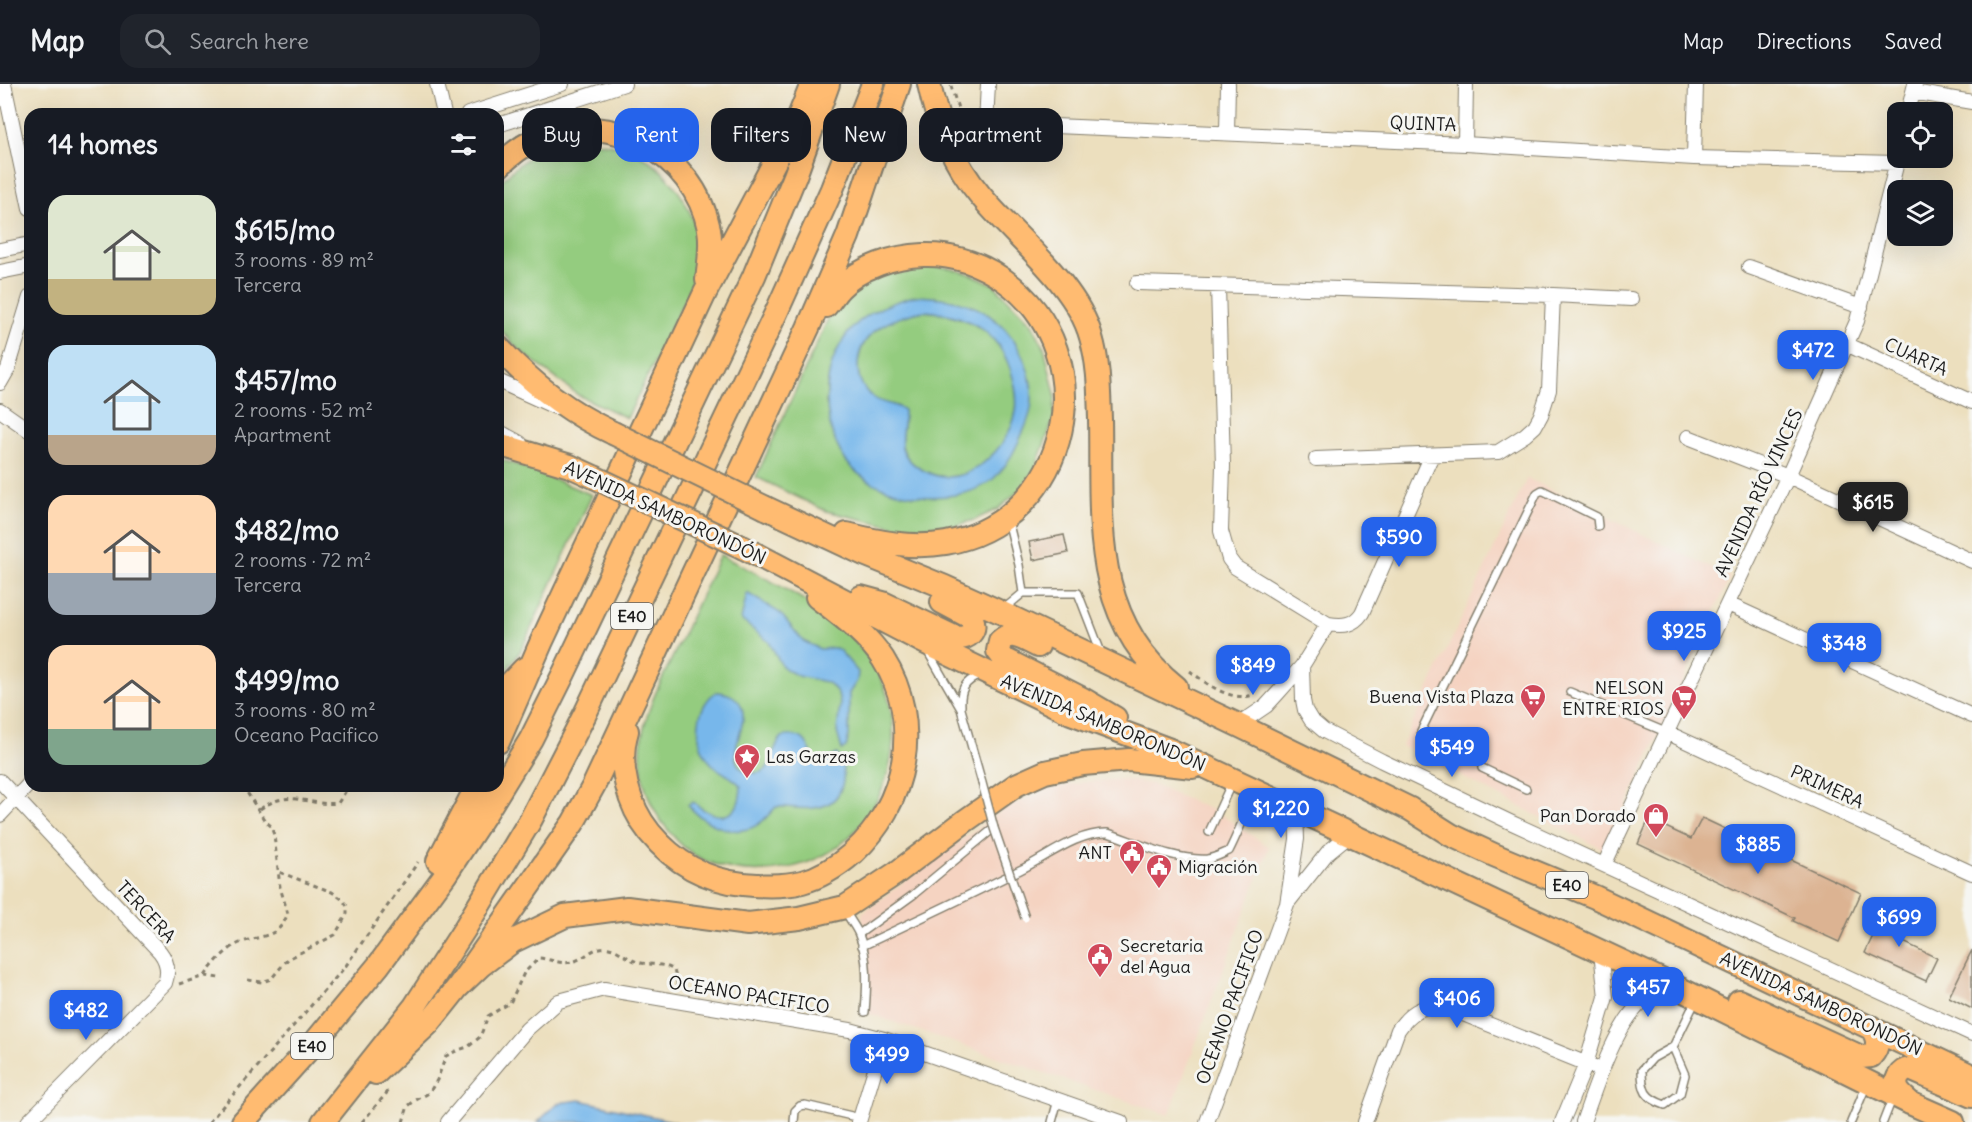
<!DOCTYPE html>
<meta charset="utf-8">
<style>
body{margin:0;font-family:Delius,sans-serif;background:#20242c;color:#f1f3f6;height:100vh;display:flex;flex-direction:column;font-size:22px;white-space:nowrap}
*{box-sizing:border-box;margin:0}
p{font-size:20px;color:#9ea1a6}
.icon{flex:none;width:33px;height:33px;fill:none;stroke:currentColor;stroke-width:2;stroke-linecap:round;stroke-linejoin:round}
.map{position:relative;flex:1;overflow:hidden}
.sheet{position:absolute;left:24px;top:24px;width:480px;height:684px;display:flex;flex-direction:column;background:#171b24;border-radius:18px;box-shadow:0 6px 24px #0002}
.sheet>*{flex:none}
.top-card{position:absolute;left:522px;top:24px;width:570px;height:54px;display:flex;gap:12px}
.controls{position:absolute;left:1887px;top:18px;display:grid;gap:12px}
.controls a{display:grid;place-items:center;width:66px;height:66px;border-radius:12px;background:#171b24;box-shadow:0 6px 24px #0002;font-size:30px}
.price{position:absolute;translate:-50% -51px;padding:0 14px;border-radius:12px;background:#2563eb;color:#fff;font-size:20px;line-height:39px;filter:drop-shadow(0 2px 3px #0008)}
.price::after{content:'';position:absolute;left:50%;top:36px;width:18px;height:14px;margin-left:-9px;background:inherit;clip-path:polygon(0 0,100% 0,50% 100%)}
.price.current{background:#222;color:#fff}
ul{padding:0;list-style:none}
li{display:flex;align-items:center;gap:18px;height:150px;padding:0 24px}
li span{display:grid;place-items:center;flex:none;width:168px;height:120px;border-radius:18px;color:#555}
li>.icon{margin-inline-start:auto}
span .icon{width:72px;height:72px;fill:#fffc;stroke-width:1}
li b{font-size:26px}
h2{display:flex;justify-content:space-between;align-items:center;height:72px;padding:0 24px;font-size:26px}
.chip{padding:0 21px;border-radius:18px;background:#171b24;box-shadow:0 6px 24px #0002;font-size:21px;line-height:54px}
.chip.current{background:#2563eb;color:#fff}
header{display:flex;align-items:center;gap:36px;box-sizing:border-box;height:84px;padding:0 30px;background:#171b24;border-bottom:2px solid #363941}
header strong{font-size:28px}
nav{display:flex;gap:33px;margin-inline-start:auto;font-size:21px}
.search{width:420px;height:54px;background:#20242c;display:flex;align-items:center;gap:15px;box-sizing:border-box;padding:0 21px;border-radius:18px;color:#9ea1a6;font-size:22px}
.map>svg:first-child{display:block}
</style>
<header>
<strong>Map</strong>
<div class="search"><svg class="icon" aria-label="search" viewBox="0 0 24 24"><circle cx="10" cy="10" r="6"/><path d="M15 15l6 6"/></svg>Search here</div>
<nav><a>Map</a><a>Directions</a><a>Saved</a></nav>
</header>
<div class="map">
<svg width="1972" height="1038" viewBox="0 0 1972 1038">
<rect width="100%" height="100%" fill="#f6f6f2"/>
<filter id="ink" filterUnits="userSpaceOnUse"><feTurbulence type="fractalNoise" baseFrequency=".0167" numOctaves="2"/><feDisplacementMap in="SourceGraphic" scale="12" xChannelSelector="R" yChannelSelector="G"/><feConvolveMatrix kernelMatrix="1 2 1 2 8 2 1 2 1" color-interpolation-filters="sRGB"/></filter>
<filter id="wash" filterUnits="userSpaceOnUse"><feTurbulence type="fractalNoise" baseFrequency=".008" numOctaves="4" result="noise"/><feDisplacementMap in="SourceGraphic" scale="24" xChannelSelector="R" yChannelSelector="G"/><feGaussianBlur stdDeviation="1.35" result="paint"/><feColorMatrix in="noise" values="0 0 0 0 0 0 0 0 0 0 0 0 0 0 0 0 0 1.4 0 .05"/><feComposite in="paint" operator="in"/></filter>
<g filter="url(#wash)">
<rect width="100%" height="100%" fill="#ecdfbe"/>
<path fill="#f5d3c1" d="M1527,394L1730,493L1606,767L1402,662Z
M1123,695L1151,700L1217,728L1269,763L1169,1031L867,929L862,829L1002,726L1046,705L1085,698Z"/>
<path fill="#94cc7f" stroke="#58744e" stroke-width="1.5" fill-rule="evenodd" d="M595,58C607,60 620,61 631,66C669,84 700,128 698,171C697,185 692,198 687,211L627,334L578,311L519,266L498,243V101C529,66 549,60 595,58Z
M922,181L949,184L970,190L993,200L1032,240L1044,263L1055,310L1054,334L1035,385L1020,406L998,425L974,436L951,443H896L826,427L756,393L829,233C856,198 878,188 922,181ZM936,213L1021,271L1030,326L1014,367L1004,382L913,412L826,320L828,295L835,271L848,249Z
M924,227C958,230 991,241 1007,274C1014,290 1019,311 1016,328C1011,354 988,384 961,391C939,397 907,386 902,361C901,352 903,343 904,334L897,322C891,321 885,320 879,317C851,305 853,268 872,249C885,235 906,231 924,227Z
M498,375L524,383L592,411L521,566L505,588L498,594Z
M720,471C773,498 832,524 868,573C907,627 899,700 854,748C820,785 758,797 711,779C694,773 680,761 669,747C649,724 639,694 641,663C643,631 660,599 674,570C689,537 705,504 720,471Z"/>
<path fill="#77b7eb" stroke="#4a6a84" stroke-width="1.5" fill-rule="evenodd" d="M914,212C938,213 963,215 984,228C1015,246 1037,289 1031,325C1029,337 1023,348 1018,359C1012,372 1003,387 992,396C956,425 873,415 846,377C815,333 821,261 868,231C882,222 898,217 914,212ZM924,227C966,230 997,245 1011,287C1015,300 1018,314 1016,327C1010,364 965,408 927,388C916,383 905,375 902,363C900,350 905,338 904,326C892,318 877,320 867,308C861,301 858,291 858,282C858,246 894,233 924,227Z
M747,509L780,529L803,557L820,565L836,564L840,567L858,588L857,597L849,609V651L846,664L842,666L837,648L840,620L838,610L833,603L826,598L798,592L789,587L782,582L769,558L741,536Z
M716,608C723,608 728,609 734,613C762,633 714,675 748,688C753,690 761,689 765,686C773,680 772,663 782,653C815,646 805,673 821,679L837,670C850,692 843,721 814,724C802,726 789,722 776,723C768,731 762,740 751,744C729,752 702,738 688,721L693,718C717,738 740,738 741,702C732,692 723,690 714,682C693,664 693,624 716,608Z
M580,1016L676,1038H538L558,1019Z"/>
<g id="blocks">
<path fill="#dcb392" d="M1064,451L1068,469L1033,476L1029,458Z
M1702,734L1861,809L1839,858L1793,837L1795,834L1638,760L1649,735L1691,755Z
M1886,824L1906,834L1897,855L1937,874L1926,897L1865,869Z
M1972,866V925L1949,913Z"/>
</g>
</g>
<g filter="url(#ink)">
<use href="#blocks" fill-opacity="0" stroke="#847e6d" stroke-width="1.5"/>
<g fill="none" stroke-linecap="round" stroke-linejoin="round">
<defs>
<path id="service" d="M1008,436L1019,481L1023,509H1078L1102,571
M1005,524L1023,509
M928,568L961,625L982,699
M1570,608L1668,649
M961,622C960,607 964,597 979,592
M1421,647L1537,409L1542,406L1597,433L1598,442
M1482,684L1526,705
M1209,748L1232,698
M845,825C848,835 856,842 859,851C869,875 867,903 865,928
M859,850L913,811L994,744
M862,862C915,837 968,812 1020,786C1047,773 1077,748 1108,749C1138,759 1176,777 1207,775C1215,774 1222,770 1229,767C1239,748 1245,728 1256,710
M1673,963L1685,991L1680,1010L1665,1021C1645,1014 1642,1007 1642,986L1653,974L1673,963L1696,916
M794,1038L795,1027L800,1022L805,1021L860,1034
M1052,1038L1058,1016
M1851,1038L1867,1000
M1883,1038L1892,1015"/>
<path id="minor" d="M4,0L30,124
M437,0L444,30
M988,0L986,39L1465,60L1694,74L1897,79
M1913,8L1972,18
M1908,28L1915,0
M468,30L562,0
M498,41L624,0
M1227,49L1228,0
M1465,60L1466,0
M1694,74L1696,0
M0,166L30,160
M1749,183L1861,223
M0,188L30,182
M1137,199L1553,211L1631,215
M1218,202L1223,382L1221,447L1229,475L1235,483L1328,540C1343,542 1353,542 1362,529L1432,371
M1846,260L1972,318
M498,297L555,323
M0,299L8,285L30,213
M0,326L30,347
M498,347L520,359
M1688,353L1788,392L1972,477
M1316,375L1498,368L1525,351L1535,342L1541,331L1549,306L1553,211
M1728,520L1972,632
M1302,582L1303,616L1305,626L1311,636L1324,647L1382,677L1510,738L1972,950
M1238,641L1266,622L1277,610L1302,582L1328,540
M1668,649L1972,789
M0,697L160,868C167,877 169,888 165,899L28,1038
M0,731L30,699
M1604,781L1788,392L1857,237L1898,74
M1289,817L1328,768L1350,750
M448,1038L527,945L559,917L604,905L850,946L884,955L1121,1038
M859,1038L884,955
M1207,1038L1287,820L1297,755L1296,726
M1365,1038L1398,946C1409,930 1421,921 1441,921L1602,986
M1562,1038L1586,980L1606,913L1601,868
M1583,1038C1595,1004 1616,939 1643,917C1651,910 1663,906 1672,901"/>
<path id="trunk" d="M929,0C937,39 954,80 980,111C1015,154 1076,199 1091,253C1099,280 1099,307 1100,335C1102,435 1089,534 1176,603
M498,83C510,71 523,61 539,54C611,24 694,70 709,145C712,162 709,179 707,196
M826,222C831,216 835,209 840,204C860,183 895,172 923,171C952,170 980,179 1004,196C1106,270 1072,436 946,459C913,465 879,458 847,450
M498,263C530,298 570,329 613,349
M498,360L570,382L594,393
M766,424L864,470L945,503L1000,528L1238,641L1410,725L1451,751L1494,771L1595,813L1972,992
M744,464L920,556L1071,629L1170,666L1672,901L1910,1019L1953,1038
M861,513L883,519L954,553C968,556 977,548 972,534L942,518
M1038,562C1026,557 1012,545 1000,557L998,567L1004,575L1081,614L1115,634
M498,612L524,585
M627,647C617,680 628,722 650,749C674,778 706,796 743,800C763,802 783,803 802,798C821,793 838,782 853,769C907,720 923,638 883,575C867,550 840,531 817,513
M498,658L541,559L705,209L800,30L812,0
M438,777L477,702
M458,903L573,739L594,701L808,244L848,152L899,0
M1739,917L1861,973L1871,972C1880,962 1878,954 1871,943
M376,989L430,938L458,903L480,882L513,857L565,832L627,824L748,840L799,834L845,823L895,790L965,737L1016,701L1045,688L1083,680L1129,676L1193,683
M1910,1019C1907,1016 1902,1012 1899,1008C1892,998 1900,986 1910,985L1972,1012
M243,1038L315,958L378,882L445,791L487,727L531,655L564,589L754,192L795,92L828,0
M323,1038L415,922L464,846L531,735L585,630L776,229L832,105L873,0"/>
</defs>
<use href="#service" stroke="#847e6d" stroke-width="10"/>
<use href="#minor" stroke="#847e6d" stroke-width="16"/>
<use href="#trunk" stroke="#847e6d" stroke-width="26"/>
<path stroke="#847e6d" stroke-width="3" stroke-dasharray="4.5 4.5" stroke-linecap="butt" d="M951,2L964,44
M1190,587C1207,600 1230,618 1254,611
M260,725C292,703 305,723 338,719L349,702
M205,892C213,880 222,870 234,862C248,853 271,855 281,842C284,839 286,833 288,830L280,803L274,751L271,742L265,737L243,702
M248,896L262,898L271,895L288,875L335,851L347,830V822L342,815L332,808L279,788
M179,900L205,892L219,894
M209,1038L345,883L418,778
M362,1038L391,1004
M403,1038L408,1022L416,1016L429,1009L437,996L446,972L458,966L468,963L480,953L488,932L510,919L524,889L539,874C551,875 563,882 575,877C584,874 591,866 600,864C616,861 624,874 638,878C650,882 662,878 674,886L678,902"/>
<use href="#service" stroke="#fff" stroke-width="7"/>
<use href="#minor" stroke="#fff" stroke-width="14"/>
<use href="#trunk" stroke="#ffbb71" stroke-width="22"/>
<defs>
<path id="service-bridge" d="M982,699L994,744L1025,834"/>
<path id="trunk-bridge" d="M613,349L766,424
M594,393L744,464"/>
</defs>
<use href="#service-bridge" stroke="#847e6d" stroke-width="10" stroke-linecap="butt"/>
<use href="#trunk-bridge" stroke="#847e6d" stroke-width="26" stroke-linecap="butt"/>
<use href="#service-bridge" stroke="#fff" stroke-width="7"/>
<use href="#trunk-bridge" stroke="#ffbb71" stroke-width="22"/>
</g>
</g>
<defs>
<symbol id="supermarket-pin" viewBox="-11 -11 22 30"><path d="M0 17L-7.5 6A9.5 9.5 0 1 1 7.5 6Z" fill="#d1495b" stroke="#f6f6f2"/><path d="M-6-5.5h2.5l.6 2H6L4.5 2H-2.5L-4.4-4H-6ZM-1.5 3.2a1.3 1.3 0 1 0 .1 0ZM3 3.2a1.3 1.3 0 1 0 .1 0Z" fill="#fff"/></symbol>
<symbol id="sight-pin" viewBox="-11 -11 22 30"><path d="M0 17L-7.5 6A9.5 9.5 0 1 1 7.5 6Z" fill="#d1495b" stroke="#f6f6f2"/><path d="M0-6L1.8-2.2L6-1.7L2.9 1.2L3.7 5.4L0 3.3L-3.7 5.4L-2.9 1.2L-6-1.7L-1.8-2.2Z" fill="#fff"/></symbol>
<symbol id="shop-pin" viewBox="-11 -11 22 30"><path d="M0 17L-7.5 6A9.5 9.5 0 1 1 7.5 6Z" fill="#d1495b" stroke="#f6f6f2"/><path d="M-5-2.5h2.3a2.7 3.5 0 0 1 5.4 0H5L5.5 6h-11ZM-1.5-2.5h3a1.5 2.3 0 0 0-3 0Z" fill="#fff"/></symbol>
<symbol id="civic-pin" viewBox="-11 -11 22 30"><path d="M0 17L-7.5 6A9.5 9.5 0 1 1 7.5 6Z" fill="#d1495b" stroke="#f6f6f2"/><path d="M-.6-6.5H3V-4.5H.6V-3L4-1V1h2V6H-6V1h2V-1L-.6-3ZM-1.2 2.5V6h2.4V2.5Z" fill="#fff"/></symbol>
</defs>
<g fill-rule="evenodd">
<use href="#supermarket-pin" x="1518" y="598" width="30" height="40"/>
<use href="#supermarket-pin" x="1669" y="599" width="30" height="40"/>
<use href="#sight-pin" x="732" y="658" width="30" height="40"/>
<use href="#shop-pin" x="1641" y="717" width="30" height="40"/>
<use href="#civic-pin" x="1117" y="754" width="30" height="40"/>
<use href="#civic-pin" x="1144" y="768" width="30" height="40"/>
<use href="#civic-pin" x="1085" y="857" width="30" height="40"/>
</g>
<g text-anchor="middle" stroke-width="6" stroke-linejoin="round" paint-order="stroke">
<g fill="#f6f6f2" stroke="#5d5d5c" stroke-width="1.5">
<rect x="611" y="519" width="42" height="26" rx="4.5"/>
<rect x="1546" y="788" width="42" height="26" rx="4.5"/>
<rect x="291" y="949" width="42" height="26" rx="4.5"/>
</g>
<g font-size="16" font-weight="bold" fill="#1c1c1c">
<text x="632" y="538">E40</text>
<text x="1567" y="807">E40</text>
<text x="312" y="968">E40</text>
</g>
<g font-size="18" fill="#1c1c1c" stroke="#f6f6f2">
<text transform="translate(1423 40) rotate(2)" y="6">QUINTA</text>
<text transform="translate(1916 273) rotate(24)" y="6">CUARTA</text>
<text transform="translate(1759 409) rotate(-65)" y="6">AVENIDA RÍO VINCES</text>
<text transform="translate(665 429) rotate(25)" y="6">AVENIDA SAMBORONDÓN</text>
<text transform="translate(1103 639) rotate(23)" y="6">AVENIDA SAMBORONDÓN</text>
<text transform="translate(1827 703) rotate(25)" y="6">PRIMERA</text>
<text transform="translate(146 828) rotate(47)" y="6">TERCERA</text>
<text transform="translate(749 911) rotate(9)" y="6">OCEANO PACIFICO</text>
<text transform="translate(1821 920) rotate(25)" y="6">AVENIDA SAMBORONDÓN</text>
<text transform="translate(1230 923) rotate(-70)" y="6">OCEANO PACIFICO</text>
</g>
<g font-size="18" fill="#1c1c1c" stroke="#f6f6f2" text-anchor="end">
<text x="1664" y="610">NELSON<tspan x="1664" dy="21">ENTRE RIOS</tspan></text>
<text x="1514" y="619">Buena Vista Plaza</text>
<text x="766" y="679" text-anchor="start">Las Garzas</text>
<text x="1636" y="738">Pan Dorado</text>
<text x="1112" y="775">ANT</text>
<text x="1178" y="789" text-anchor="start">Migración</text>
<text x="1120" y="868" text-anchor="start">Secretaria<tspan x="1120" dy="21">del Agua</tspan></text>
</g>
</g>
</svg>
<div class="controls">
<a><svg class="icon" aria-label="locate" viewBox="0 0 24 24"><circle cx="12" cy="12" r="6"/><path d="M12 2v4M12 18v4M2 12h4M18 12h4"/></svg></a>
<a><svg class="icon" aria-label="layers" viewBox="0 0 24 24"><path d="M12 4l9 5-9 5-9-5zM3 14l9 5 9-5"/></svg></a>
</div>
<b class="price" style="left:1813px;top:297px">$472</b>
<b class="price current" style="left:1873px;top:449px">$615</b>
<b class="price" style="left:1399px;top:484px">$590</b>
<b class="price" style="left:1684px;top:578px">$925</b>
<b class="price" style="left:1844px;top:590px">$348</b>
<b class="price" style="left:1253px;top:612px">$849</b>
<b class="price" style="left:1452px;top:694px">$549</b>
<b class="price" style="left:1281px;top:755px">$1,220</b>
<b class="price" style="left:1758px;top:791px">$885</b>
<b class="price" style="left:1899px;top:864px">$699</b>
<b class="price" style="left:1648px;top:934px">$457</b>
<b class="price" style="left:1457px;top:945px">$406</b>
<b class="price" style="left:86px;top:957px">$482</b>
<b class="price" style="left:887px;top:1001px">$499</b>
<div class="top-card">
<a class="chip">Buy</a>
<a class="chip current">Rent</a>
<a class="chip">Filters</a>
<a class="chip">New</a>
<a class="chip">Apartment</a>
</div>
<section class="sheet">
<h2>14 homes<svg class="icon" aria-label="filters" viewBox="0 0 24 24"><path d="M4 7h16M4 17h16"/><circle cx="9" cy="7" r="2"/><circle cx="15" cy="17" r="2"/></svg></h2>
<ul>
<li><span style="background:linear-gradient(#dfe7d0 70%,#c2b280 0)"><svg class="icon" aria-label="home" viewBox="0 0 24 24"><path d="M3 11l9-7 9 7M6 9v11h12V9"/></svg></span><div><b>$615/mo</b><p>3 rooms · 89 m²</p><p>Tercera</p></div></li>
<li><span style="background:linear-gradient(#bfe0f5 75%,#b9a48a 0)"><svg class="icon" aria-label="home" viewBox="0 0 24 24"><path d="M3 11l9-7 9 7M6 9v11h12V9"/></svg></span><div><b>$457/mo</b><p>2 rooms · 52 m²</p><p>Apartment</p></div></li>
<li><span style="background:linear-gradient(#ffd9b3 65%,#9aa5b1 0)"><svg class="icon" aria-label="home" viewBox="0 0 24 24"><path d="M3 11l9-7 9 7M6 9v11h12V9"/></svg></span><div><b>$482/mo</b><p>2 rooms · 72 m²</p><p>Tercera</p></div></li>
<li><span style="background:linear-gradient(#ffd9b3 70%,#7fa58c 0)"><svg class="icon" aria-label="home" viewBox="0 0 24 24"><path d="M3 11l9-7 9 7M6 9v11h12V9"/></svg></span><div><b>$499/mo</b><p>3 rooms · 80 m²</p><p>Oceano Pacifico</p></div></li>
</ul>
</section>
</div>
